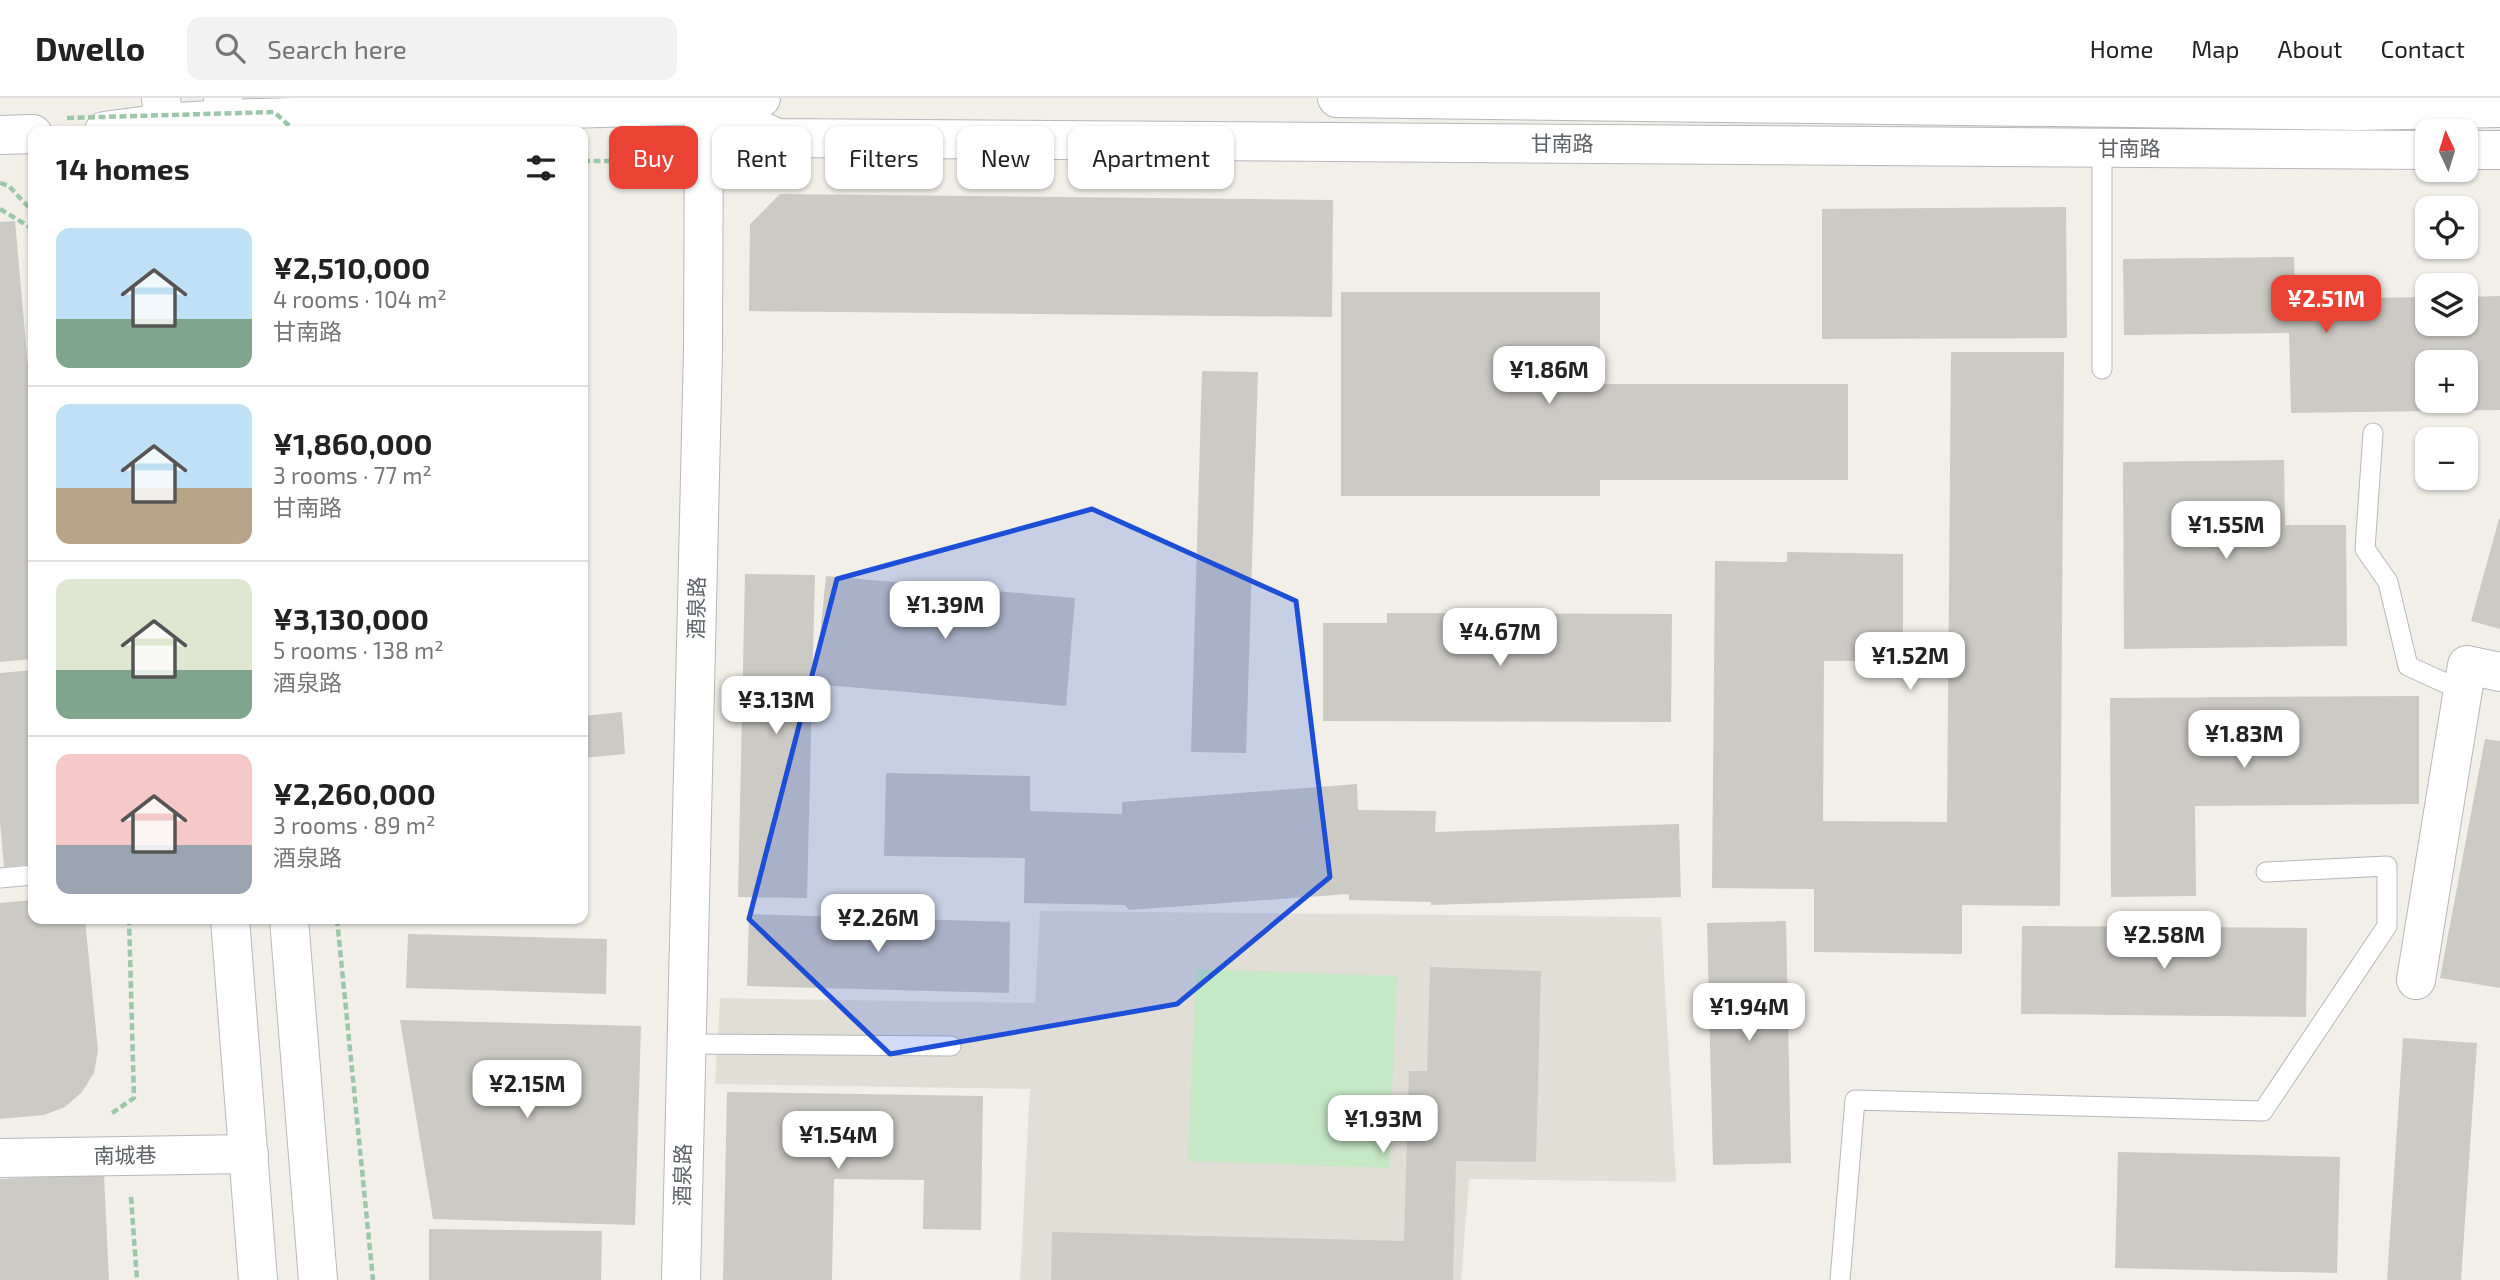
<!DOCTYPE html>
<meta charset="utf-8">
<style>
body{margin:0;font-family:"Exo 2","Noto Sans SC",sans-serif;background:#f2f2f2;color:#222;height:100vh;display:flex;flex-direction:column;font-size:26px;white-space:nowrap}
*{box-sizing:border-box;margin:0}
p{font-size:23px;color:#767676}
.icon{flex:none;width:38px;height:38px;fill:none;stroke:currentColor;stroke-width:2;stroke-linecap:round;stroke-linejoin:round}
.map{position:relative;flex:1;overflow:hidden}
.details{position:absolute;left:28px;top:28px;width:560px;height:798px;display:flex;flex-direction:column;background:#fff;border-radius:14px;box-shadow:0 2px 5px #0004}
.details>*{flex:none}
.hud{position:absolute;left:609px;top:28px;width:665px;height:63px;display:flex;gap:14px}
.needle{width:46px;rotate:356deg}
.fabs{position:absolute;left:2415px;top:21px;display:grid;gap:14px}
.fabs a{display:grid;place-items:center;width:63px;height:63px;border-radius:14px;background:#fff;box-shadow:0 2px 5px #0004;font-size:35px}
.price{position:absolute;translate:-50% -60px;padding:0 16px;border-radius:14px;background:#fff;color:#222;font-size:23px;line-height:46px;filter:drop-shadow(0 2px 4px #0008)}
.price::after{content:'';position:absolute;left:50%;top:42px;width:21px;height:16px;margin-left:-10px;background:inherit;clip-path:polygon(0 0,100% 0,50% 100%)}
.price.on{background:#ea4335;color:#fff}
ul{padding:0;list-style:none}
li{display:flex;align-items:center;gap:21px;height:175px;padding:0 28px}
li+li{border-top:2px solid #e0e0e0}
li span{display:grid;place-items:center;flex:none;width:196px;height:140px;border-radius:14px;color:#555}
li>.icon{margin-inline-start:auto}
span .icon{width:84px;height:84px;fill:#fffc;stroke-width:1}
li b{font-size:30px}
h2{display:flex;justify-content:space-between;align-items:center;height:84px;padding:0 28px;font-size:30px}
.tag{padding:0 24px;border-radius:14px;background:#fff;box-shadow:0 2px 5px #0004;font-size:24px;line-height:63px}
.tag.on{background:#ea4335;color:#fff}
header{display:flex;align-items:center;gap:42px;box-sizing:border-box;height:98px;padding:0 35px;background:#fff;border-bottom:2px solid #e0e0e0}
header strong{font-size:33px}
nav{display:flex;gap:38px;margin-inline-start:auto;font-size:24px}
.search{width:490px;height:63px;background:#f2f2f2;display:flex;align-items:center;gap:18px;box-sizing:border-box;padding:0 24px;border-radius:14px;color:#767676;font-size:26px}
.map>svg:first-child{display:block}
</style>
<header>
<strong>Dwello</strong>
<div class="search"><svg class="icon" aria-label="search" viewBox="0 0 24 24"><circle cx="10" cy="10" r="6"/><path d="M15 15l6 6"/></svg>Search here</div>
<nav><a>Home</a><a>Map</a><a>About</a><a>Contact</a></nav>
</header>
<div class="map">
<svg width="2500" height="1182" viewBox="0 0 2500 1182">
<rect width="100%" height="100%" fill="#f1efe8"/>
<path fill="#e1ded6" d="M1040,813L1661,819L1676,1084L1469,1081L1461,1182H1020L1030,991L715,986L720,900L1035,905Z"/>
<path fill="#c5e8c5" d="M1196,871L1397,878L1389,1070L1188,1063Z"/>
<path fill="#cccac5" fill-rule="evenodd" d="M780,96L1333,102L1332,219L749,213L750,126Z
M2066,109L2067,240L1822,241V111Z
M15,123L33,325V561L0,564V124Z
M2294,159L2295,201L2427,199V226H2466V199L2500,198V312L2291,315L2289,235L2124,237L2123,161ZM2427,264H2466V303H2427Z
M1341,194H1600V286H1848V382H1600V398H1341Z
M1951,254H2064L2060,808L1962,807V856L1814,854V791L1712,790L1715,463L1787,464V454L1903,456V563H1824L1823,723L1947,724Z
M1202,273L1258,274L1246,655L1191,654Z
M2284,362L2285,427H2346L2347,548L2124,551L2123,364Z
M2499,421H2500V531L2471,523Z
M745,476L815,477L807,800L738,799Z
M826,478L1075,500L1066,608L815,586Z
M1387,515L1672,516L1671,624L1323,623V525H1387Z
M33,572V766L4,769L0,724V575Z
M2419,598V706L2195,708L2196,798L2111,799L2110,600Z
M622,614L625,656L583,660V618Z
M2485,641L2500,643V890L2440,880Z
M886,675L1030,678V713L1122,716V704L1357,686L1358,712L1436,713L1435,734L1679,726L1681,799L1431,807V804L1349,802V796L1129,812L1125,807L1024,805L1025,760L884,758Z
M33,802V821H85L98,952L94,975L82,994L65,1009L44,1017L0,1021V805Z
M749,816L1010,824L1009,895L747,888Z
M1786,823L1791,1065L1713,1067L1707,825Z
M2022,828L2307,830L2306,919L2021,916Z
M408,836L607,841L606,896L406,890Z
M1430,869L1541,873L1536,1064L1456,1063L1453,1182H1051L1052,1134L1404,1143L1409,973H1427Z
M400,922L641,928L635,1127L433,1121Z
M2403,940L2477,945L2461,1182H2387Z
M727,994L983,998L981,1132L923,1131L924,1082L834,1081L832,1182H723Z
M2118,1054L2340,1059L2337,1175L2115,1170Z
M104,1076L109,1182H0V1081Z
M429,1131L602,1133L601,1182H429Z"/>
<g fill="none" stroke-linecap="round" stroke-linejoin="round">
<defs>
<path id="service" d="M2102,271V51
M2373,335L2365,451L2388,484L2408,568L2463,593
M0,780L33,777
M686,946L951,948
M1840,1182L1855,1002L2263,1013L2387,828V768L2266,774"/>
<path id="minor" d="M2416,882L2467,567L2500,574
M0,1060L249,1056
M681,1182L703,252L704,7"/>
<path id="tertiary" d="M1337,0L2357,13L2500,10
M704,7L777,40L2427,52
M104,33L164,25L225,21L704,7L761,0
M0,37L33,36
M2466,52H2500"/>
<path id="secondary" d="M161,0L165,33
M223,0L226,33
M230,821L258,1182
M289,821L318,1182"/>
</defs>
<use href="#service" stroke="#b5b8bc" stroke-width="21"/>
<use href="#minor" stroke="#b5b8bc" stroke-width="40"/>
<use href="#tertiary" stroke="#b5b8bc" stroke-width="40"/>
<use href="#secondary" stroke="#b6babf" stroke-width="40"/>
<path stroke="#9cc7a9" stroke-width="4.5" stroke-dasharray="7 3.5" stroke-linecap="butt" d="M583,63H662
M0,85L9,88L33,114
M0,111L33,131
M337,821L373,1182
M112,1015L134,1000L129,821
M131,1099L137,1182"/>
<use href="#service" stroke="#fff" stroke-width="19"/>
<use href="#minor" stroke="#fff" stroke-width="38"/>
<use href="#tertiary" stroke="#fff" stroke-width="38"/>
<use href="#secondary" stroke="#fff" stroke-width="38"/>
<path stroke="#9cc7a9" stroke-width="4.5" stroke-dasharray="7 3.5" stroke-linecap="butt" d="M67,20L274,14L295,33"/>
</g>
<path fill="#1d4ed8" fill-opacity="0.2" stroke="#1d4ed8" stroke-width="5" stroke-linejoin="round" d="M1092,411L1296,503L1330,779L1177,906L890,956L749,821L837,481Z"/>
<g text-anchor="middle" stroke-width="6" stroke-linejoin="round" paint-order="stroke">
<g font-size="21" fill="#5f6368" stroke="#fff">
<text x="1562" y="53">甘南路</text>
<text x="2129" y="58">甘南路</text>
<text transform="translate(697 510) rotate(-89)" y="7">酒泉路</text>
<text transform="translate(125 1058) rotate(-1)" y="7">南城巷</text>
<text transform="translate(683 1077) rotate(-89)" y="7">酒泉路</text>
</g>
</g>
</svg>
<div class="fabs">
<a><svg class="needle" viewBox="-14 -14 28 28"><path d="M0-13l5 13h-10z" fill="#e53935"/><path d="M0 13l5-13h-10z" fill="#767676"/></svg></a>
<a><svg class="icon" aria-label="locate" viewBox="0 0 24 24"><circle cx="12" cy="12" r="6"/><path d="M12 2v4M12 18v4M2 12h4M18 12h4"/></svg></a>
<a><svg class="icon" aria-label="layers" viewBox="0 0 24 24"><path d="M12 4l9 5-9 5-9-5zM3 14l9 5 9-5"/></svg></a>
<a>+</a>
<a>−</a>
</div>
<b class="price on" style="left:2326px;top:237px">¥2.51M</b>
<b class="price" style="left:1549px;top:308px">¥1.86M</b>
<b class="price" style="left:2226px;top:463px">¥1.55M</b>
<b class="price" style="left:945px;top:543px">¥1.39M</b>
<b class="price" style="left:1500px;top:570px">¥4.67M</b>
<b class="price" style="left:1910px;top:594px">¥1.52M</b>
<b class="price" style="left:776px;top:638px">¥3.13M</b>
<b class="price" style="left:2244px;top:672px">¥1.83M</b>
<b class="price" style="left:878px;top:856px">¥2.26M</b>
<b class="price" style="left:2164px;top:873px">¥2.58M</b>
<b class="price" style="left:1749px;top:945px">¥1.94M</b>
<b class="price" style="left:527px;top:1022px">¥2.15M</b>
<b class="price" style="left:1383px;top:1057px">¥1.93M</b>
<b class="price" style="left:838px;top:1073px">¥1.54M</b>
<div class="hud">
<a class="tag on">Buy</a>
<a class="tag">Rent</a>
<a class="tag">Filters</a>
<a class="tag">New</a>
<a class="tag">Apartment</a>
</div>
<section class="details">
<h2>14 homes<svg class="icon" aria-label="filters" viewBox="0 0 24 24"><path d="M4 7h16M4 17h16"/><circle cx="9" cy="7" r="2"/><circle cx="15" cy="17" r="2"/></svg></h2>
<ul>
<li><span style="background:linear-gradient(#bfe0f5 65%,#7fa58c 0)"><svg class="icon" aria-label="home" viewBox="0 0 24 24"><path d="M3 11l9-7 9 7M6 9v11h12V9"/></svg></span><div><b>¥2,510,000</b><p>4 rooms · 104 m²</p><p>甘南路</p></div></li>
<li><span style="background:linear-gradient(#bfe0f5 60%,#b9a48a 0)"><svg class="icon" aria-label="home" viewBox="0 0 24 24"><path d="M3 11l9-7 9 7M6 9v11h12V9"/></svg></span><div><b>¥1,860,000</b><p>3 rooms · 77 m²</p><p>甘南路</p></div></li>
<li><span style="background:linear-gradient(#dfe7d0 65%,#7fa58c 0)"><svg class="icon" aria-label="home" viewBox="0 0 24 24"><path d="M3 11l9-7 9 7M6 9v11h12V9"/></svg></span><div><b>¥3,130,000</b><p>5 rooms · 138 m²</p><p>酒泉路</p></div></li>
<li><span style="background:linear-gradient(#f6c9c9 65%,#9aa5b1 0)"><svg class="icon" aria-label="home" viewBox="0 0 24 24"><path d="M3 11l9-7 9 7M6 9v11h12V9"/></svg></span><div><b>¥2,260,000</b><p>3 rooms · 89 m²</p><p>酒泉路</p></div></li>
</ul>
</section>
</div>
